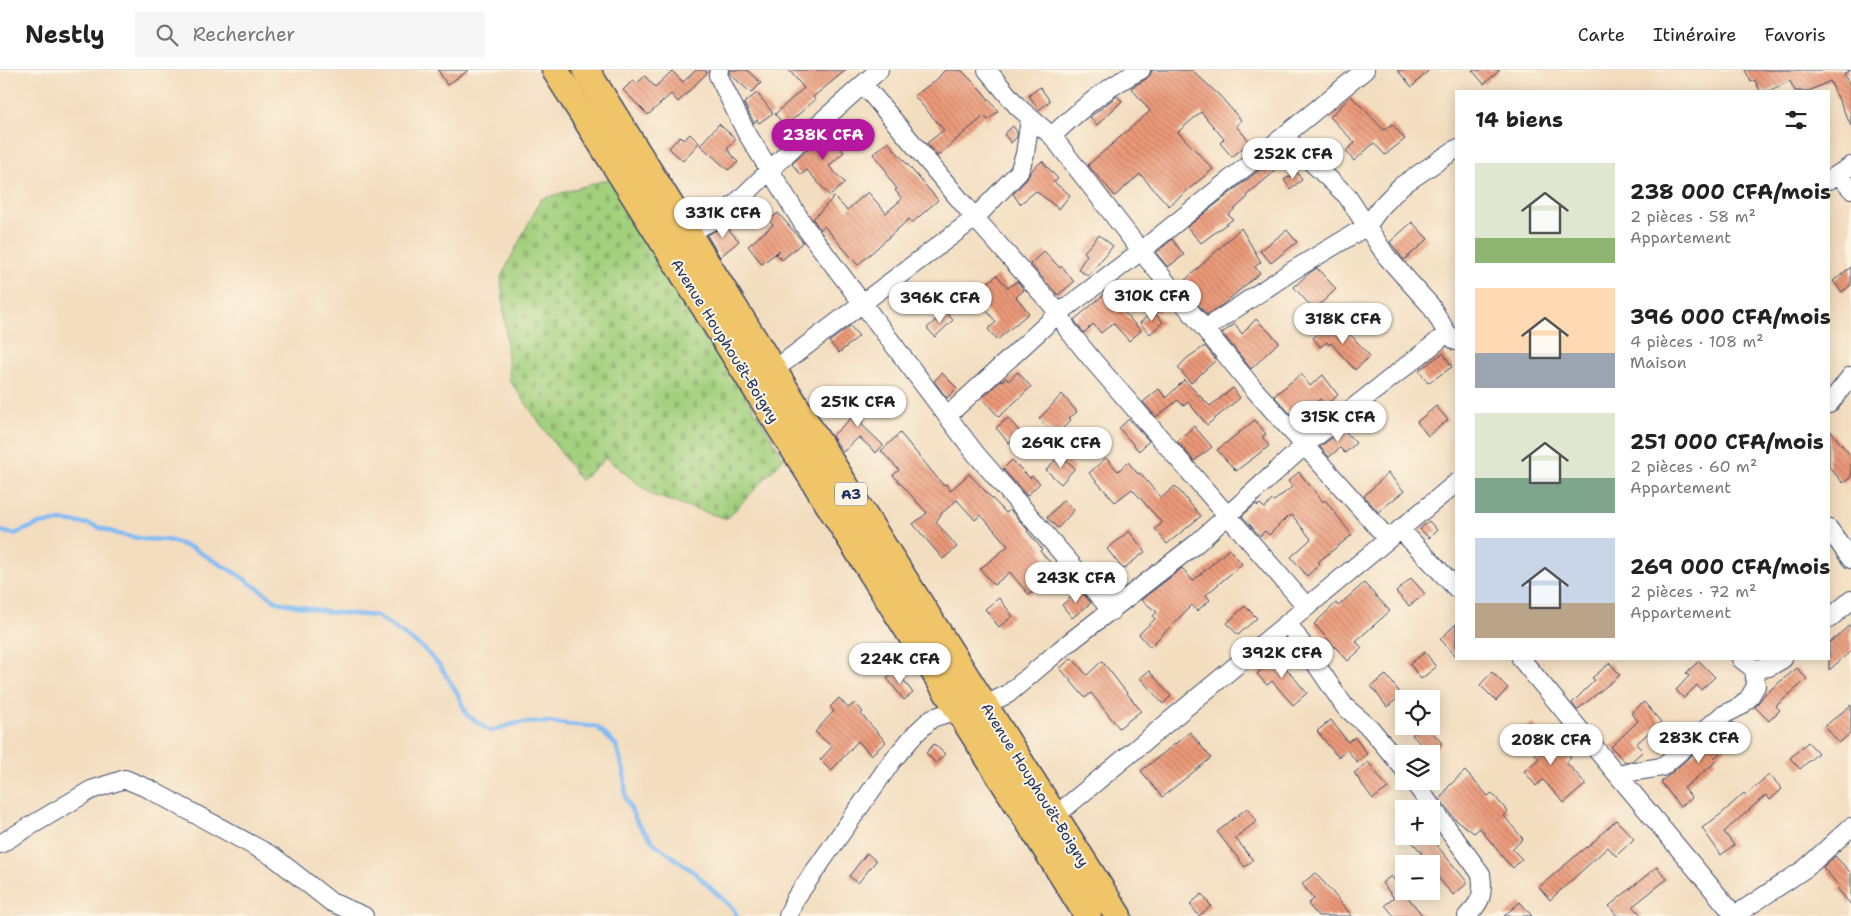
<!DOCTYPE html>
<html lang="fr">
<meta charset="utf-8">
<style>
body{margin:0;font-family:"Shantell Sans",sans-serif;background:#f6f6f6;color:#222;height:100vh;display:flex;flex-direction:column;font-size:19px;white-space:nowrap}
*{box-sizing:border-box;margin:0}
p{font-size:16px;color:#767676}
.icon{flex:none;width:28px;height:28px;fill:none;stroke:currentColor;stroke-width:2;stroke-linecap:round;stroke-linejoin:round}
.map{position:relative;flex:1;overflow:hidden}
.sheet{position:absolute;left:1455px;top:20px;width:375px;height:570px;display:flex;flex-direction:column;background:#fff;border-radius:0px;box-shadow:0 2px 12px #0003}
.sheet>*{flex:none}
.tools{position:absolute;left:1395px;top:620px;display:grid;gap:10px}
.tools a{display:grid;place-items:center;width:45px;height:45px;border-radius:0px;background:#fff;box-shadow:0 2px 12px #0003;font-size:25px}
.price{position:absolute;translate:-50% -42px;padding:0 11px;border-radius:18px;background:#fff;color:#222;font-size:16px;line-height:32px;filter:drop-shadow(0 1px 2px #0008)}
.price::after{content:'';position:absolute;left:50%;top:30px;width:15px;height:11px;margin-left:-8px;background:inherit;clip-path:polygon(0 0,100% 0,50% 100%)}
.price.selected{background:#b5179e;color:#fff}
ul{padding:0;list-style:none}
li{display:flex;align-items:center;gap:15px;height:125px;padding:0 20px}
li span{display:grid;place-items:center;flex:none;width:140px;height:100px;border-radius:0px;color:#555}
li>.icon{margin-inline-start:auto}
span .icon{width:60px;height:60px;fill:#fffc;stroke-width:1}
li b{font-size:21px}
h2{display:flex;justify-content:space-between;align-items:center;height:60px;padding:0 20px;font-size:21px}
header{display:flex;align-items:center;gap:30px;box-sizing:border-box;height:70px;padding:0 25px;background:#fff;border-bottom:1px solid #e0e0e0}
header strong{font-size:24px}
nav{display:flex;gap:28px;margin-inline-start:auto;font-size:18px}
.search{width:350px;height:45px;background:#f6f6f6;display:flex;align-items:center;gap:12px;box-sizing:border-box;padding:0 18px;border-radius:0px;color:#767676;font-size:19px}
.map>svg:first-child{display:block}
</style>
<header>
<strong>Nestly</strong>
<div class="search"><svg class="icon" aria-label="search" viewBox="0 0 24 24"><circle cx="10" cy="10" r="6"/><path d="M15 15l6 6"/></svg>Rechercher</div>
<nav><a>Carte</a><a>Itinéraire</a><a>Favoris</a></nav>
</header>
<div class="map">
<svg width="1851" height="846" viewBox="0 0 1851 846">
<defs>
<pattern id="cemetery-stones" width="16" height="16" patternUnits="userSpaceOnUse" patternTransform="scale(1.25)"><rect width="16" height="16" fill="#a3d07d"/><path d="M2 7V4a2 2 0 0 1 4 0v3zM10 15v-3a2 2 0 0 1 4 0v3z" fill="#8cb36e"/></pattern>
<pattern id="building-back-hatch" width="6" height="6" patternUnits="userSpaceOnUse" patternTransform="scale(1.25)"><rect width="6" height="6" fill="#ec9978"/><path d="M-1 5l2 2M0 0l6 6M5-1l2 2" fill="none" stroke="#be7d66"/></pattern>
</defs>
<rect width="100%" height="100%" fill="#fcf5e5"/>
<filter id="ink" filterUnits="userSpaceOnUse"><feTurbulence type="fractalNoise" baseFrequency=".02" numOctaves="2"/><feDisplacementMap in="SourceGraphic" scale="10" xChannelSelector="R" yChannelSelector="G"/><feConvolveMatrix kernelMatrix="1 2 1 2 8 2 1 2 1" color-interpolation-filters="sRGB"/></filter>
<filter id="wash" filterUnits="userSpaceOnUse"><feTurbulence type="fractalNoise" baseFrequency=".0096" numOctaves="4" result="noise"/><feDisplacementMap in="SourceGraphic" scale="20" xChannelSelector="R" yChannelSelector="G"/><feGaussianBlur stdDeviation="1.12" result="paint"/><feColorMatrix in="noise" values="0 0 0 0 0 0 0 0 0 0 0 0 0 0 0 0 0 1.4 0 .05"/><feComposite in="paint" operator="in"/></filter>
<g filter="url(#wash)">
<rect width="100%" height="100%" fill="#f3ddbf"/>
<path fill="url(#cemetery-stones)" stroke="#5f806e" d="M612,108L784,388L727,449L652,425L606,388L581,411L510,311L501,207L541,129Z"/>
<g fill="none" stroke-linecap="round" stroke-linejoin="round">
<path stroke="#82bcf3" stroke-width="4.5" d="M0,461L14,464L39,454L63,451L89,454L118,464L143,469L168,470L192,478L237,504L278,532L328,542L377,546L423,578L440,596L456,621L467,645L490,661L517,653L547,652L597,657L616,675L624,702L626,729L637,752L654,773L695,803L734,840L737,846"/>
</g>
<g id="blocks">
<path fill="url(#building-back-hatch)" d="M438,0H469L447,15Z
M696,0H705L707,3L678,32L671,24L648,45L623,20L633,10L637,13L645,6L655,17L672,1L683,12Z
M729,0H747L761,13L751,23L729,3Z
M789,0H846L813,27L815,30L785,56L775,44L804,18Z
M945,0H961L982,21L998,41L988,50L984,46L937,86L927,73L944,60L914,26L936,10Z
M1152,0H1192L1219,25L1241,50L1236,56L1250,72L1232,87L1220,73L1224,69L1201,42L1178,62L1213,99L1169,136L1140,104L1115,126L1088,95L1150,41L1131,18L1146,9L1150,5Z
M1397,0H1429L1412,17Z
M1472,0H1500L1484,14Z
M1745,0H1851L1844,4L1851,18V56L1830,11L1809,21H1795L1790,11L1769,21H1760L1755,10L1751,12Z
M1040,17L1050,31L1039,40L1029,25Z
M757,23L773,43L759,53L757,50L754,53L744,33Z
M1117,26L1122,31L1097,55L1090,47Z
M1351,26L1384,60L1392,54L1405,69L1385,85L1374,73L1354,91L1346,81L1355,73L1330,47Z
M837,51L843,58L831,68L844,82L829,96L845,113L830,126L807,100L801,105L792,94Z
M719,54L736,69L727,79L738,92L728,100L700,75Z
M1013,56L1017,62V67L1011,73L1004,64Z
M690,64L699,73L683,91L669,78L680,66L684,70Z
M888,72L938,130L912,153L909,149L858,195L824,156L820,160L813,149L834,127L847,140L868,122L886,143L902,129L895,120L897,119L886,104L888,103L873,84Z
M1042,91L1058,109L1054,112L1070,125L1059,139L1036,121L1020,134L1013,124L1027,109L1031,101Z
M1267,94L1274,102L1247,125L1248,127L1228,145L1233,149L1201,173L1187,157Z
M1297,102L1302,110L1290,119L1284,110Z
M778,143L803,172L782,190L776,184L780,180L762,194L748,176L773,155L769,150Z
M732,152L735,155L729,160L739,171L720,187L707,165Z
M1412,152L1428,169L1404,190L1390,172Z
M1241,158L1261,192L1255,197L1260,203L1222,235L1207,245L1181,214Z
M1287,160L1297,172L1271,193L1260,181Z
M1099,165L1113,176L1088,206L1078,199L1087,185L1084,182Z
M1172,169L1184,185L1168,197L1156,183Z
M1044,181L1060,198L1062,196L1074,212L1058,225L1030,194Z
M1851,197V215L1842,222L1833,211Z
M1317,198L1336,219L1314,240L1294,217L1308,204Z
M997,205L1008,218L1017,211L1024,220L1016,227L1029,243L997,270L988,259L996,252L983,236L974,243L965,232Z
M1116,214L1124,224L1115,232L1141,261L1129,271L1113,253L1101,263L1093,254L1084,263L1074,250Z
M1154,221L1166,235L1158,243L1145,228Z
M1153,241L1163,252L1150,264L1140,253Z
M945,242L953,250L935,267L927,258Z
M1256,249L1279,272L1251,299L1222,263L1235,254L1242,264Z
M1333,252L1346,268L1350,264L1370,286L1355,300L1331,273L1329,275L1327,272L1320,277L1313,268Z
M850,256L859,266L839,283L829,272Z
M1205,276L1216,290L1191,313L1178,298L1187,288Z
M1443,283L1452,297L1428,313L1419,300Z
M1018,302L1031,317L999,347L982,328L1001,310L1002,311L1006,308L1008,311Z
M942,303L957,318L947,328L934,311Z
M1301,304L1310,316L1323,305L1338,325L1325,336L1320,329L1295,349L1274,326Z
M1184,310L1210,336L1233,318L1240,328L1207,355L1188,332L1184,336L1178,330L1156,347L1143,332L1159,319L1166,328Z
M868,323L877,329L861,354L883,375L876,383L859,367L843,382L832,366L861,339L858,336Z
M1062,324L1077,342L1069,348L1071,350L1056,365L1039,349Z
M1436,336L1448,350L1428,366L1417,352Z
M1008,348L1021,363L1009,373L996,358Z
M1129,349L1149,371L1139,381L1119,358Z
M1255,350L1266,364L1262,367L1269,376L1236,401L1217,380Z
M1194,356L1212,377L1194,391L1177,371Z
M1343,359L1356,373L1345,383L1340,378L1329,387L1320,377Z
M1829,359L1851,386V407L1843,413L1829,397Z
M900,363L944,416L946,414L950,421L969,404L1006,443L1010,440L1028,460L1027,461L1042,479L1040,481L1057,500L1029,525L1010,502L994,515L980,499L1008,476L981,445L975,450L957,430L942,443L936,452L957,477L943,489L913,454L927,443L893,405L899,400L881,381Z
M1060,385L1075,398L1061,414L1046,400Z
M1106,388L1118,401L1128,392L1138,404L1140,403L1161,428L1175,416L1201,446L1167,474L1155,459L1162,453L1132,419L1115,432L1089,403Z
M1012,390L1030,408L1032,406L1040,413L1027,426L1003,399Z
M1299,402L1323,432L1325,430L1352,465L1318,492L1320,494L1307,506L1291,487L1311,469L1292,445L1290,447L1289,445L1269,465L1265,461L1260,466L1242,446L1256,434L1258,436L1260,434L1265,438L1272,430L1274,431L1292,417L1288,411Z
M1388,403L1404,421L1378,442L1364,426Z
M1063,430L1074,440L1058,458L1047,448Z
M1429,451L1437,460L1429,468L1420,459Z
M1129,461L1145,482L1123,499L1107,479Z
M1229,479L1242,494L1206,525L1210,530L1197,541L1192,535L1150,577L1139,564L1155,549L1153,546L1157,542L1141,530L1182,498L1193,511Z
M1411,508L1425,524L1409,536L1396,522Z
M1364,513L1390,541L1356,571L1362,578L1348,591L1314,554L1336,533L1338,536Z
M1080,520L1091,533L1072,548L1062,535Z
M999,528L1013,546L999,557L985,539Z
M1245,536L1257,548L1238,565L1227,553Z
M1456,554V586L1440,569Z
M1851,554V581L1829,600V573Z
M1280,582L1290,593L1285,597L1307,623L1293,635L1272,611L1267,615L1257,604Z
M1425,582L1436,597L1421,609L1410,594Z
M1072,588L1087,605L1102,591L1141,641L1119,658L1091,623L1085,628L1060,598Z
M1699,591L1715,607L1701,620L1697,615L1684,628L1676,620L1689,606L1686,603Z
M1610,593L1620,605L1577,640L1572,633L1595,610L1592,608Z
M1797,598L1807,609L1776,636L1780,640L1769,651L1755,637L1765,624Z
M897,601L913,623L904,630L887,608Z
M1149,601L1171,626L1163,634L1140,608Z
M1492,602L1508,618L1496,631L1480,615Z
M1386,605L1402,625L1387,637L1371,616Z
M839,628L848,638L855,633L863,642L861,644L886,672L871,685L858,671L831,701L820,690L832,677L815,662L834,641L830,637Z
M1644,632L1661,652L1636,674L1643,681L1632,691L1625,692L1611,677L1638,651L1631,643Z
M1851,635V663L1839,673L1825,656Z
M1331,650L1348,672L1355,667L1367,684L1357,692L1347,680L1338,687L1317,661Z
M1733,652L1743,665L1714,688L1717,691L1684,718L1692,728L1680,737L1661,712L1705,674Z
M1532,653L1552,678L1559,673L1571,688L1566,692L1586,714L1564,733L1543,710L1536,716L1524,701L1539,689L1519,663Z
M1422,656H1427L1442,673L1430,684L1412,665Z
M1190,662L1211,688L1162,727L1141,701Z
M1808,672L1818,683L1800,699L1790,688Z
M934,674L945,684L936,693L926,683Z
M1368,692L1388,718L1373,729L1354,703Z
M1465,701L1488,726L1492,723L1508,742L1504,746L1523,769L1512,779L1522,789L1513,798L1504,789L1480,758L1474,763L1456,750L1440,729L1449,716Z
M1769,704L1782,719L1770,730L1766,725L1724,762L1734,775L1721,785L1702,758L1721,744L1744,723L1746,725Z
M1247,738L1257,751L1235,768L1253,790L1245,797L1217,762Z
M1616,750L1634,769L1616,786L1608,777L1550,830L1539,817L1586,777L1587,778Z
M1407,766H1429L1468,813L1453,825L1431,799V794H1410L1422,783Z
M867,783L876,791L858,813L849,806Z
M1835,786L1851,803V835L1838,819L1840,817L1823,797Z
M1657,797L1667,809L1633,836L1642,846H1617L1609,836Z
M1315,803L1328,817L1352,846H1318L1308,834L1314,829L1302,814Z
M1391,806L1423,846H1394L1385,835L1394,828L1382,813Z
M1202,824L1211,836L1199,846L1190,834Z
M1520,832L1532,846H1504Z"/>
</g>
</g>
<g filter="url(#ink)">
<use href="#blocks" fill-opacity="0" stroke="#3b496d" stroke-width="1"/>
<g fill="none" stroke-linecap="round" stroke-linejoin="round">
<defs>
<path id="minor" d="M719,0L718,5L746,62L805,157L975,383L1112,541
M987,0L1018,37L1052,66L1141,181L1253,318L1388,469
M1365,0L1284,66L1347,126L1387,187L1431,236L1447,263L1456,271
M864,15L975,148L1059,243L1068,260L1095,293L1307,537
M1052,66C1079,40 1108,16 1141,0
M1838,104L1851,119
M1829,110L1851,96
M688,163L724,145L804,67L879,0
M1205,259L1292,201L1367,156L1381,137L1401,116L1456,79
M774,300L975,148L1019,102L1025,84L1030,49
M1829,334L1851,306
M947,346L1059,243L1141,181L1284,66
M1400,459L1456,518
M1829,459L1851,489
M1829,549L1851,530
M1288,553L1345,637L1370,658L1404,699
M1521,589L1735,846
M1741,589L1754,599L1769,597L1783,589
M1617,704L1662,697L1721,646L1741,636L1749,628L1756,616L1754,599
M1413,711L1481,804C1484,825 1481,832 1467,846
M1055,746L1456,413
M0,774L91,720L125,709L149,719L274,787L331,832L364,846
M788,846L795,829L892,691L916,663L932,648L958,640L985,635L1008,624L1061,579L1197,473L1304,376L1433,275L1447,263
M1734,846L1806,798L1851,757"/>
<path id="highway" d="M555,0L1088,846
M586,0L875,463L1118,846"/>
</defs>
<use href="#minor" stroke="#3b496d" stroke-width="20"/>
<use href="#highway" stroke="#3b496d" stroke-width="29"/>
<use href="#minor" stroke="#fff" stroke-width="18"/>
<use href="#highway" stroke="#f0c469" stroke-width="26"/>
</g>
</g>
<g text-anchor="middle" stroke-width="4" stroke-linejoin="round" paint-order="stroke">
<rect fill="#fcf5e5" stroke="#5e6a86" stroke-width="1" x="835" y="412.5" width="32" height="23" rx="4"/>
<g font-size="14" font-weight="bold" fill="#1b2f5e">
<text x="851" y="429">A3</text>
</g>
<g font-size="15" fill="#1b2f5e" stroke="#fcf5e5">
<text transform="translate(725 271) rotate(58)" y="5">Avenue Houphouët-Boigny</text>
<text transform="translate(1035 715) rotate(58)" y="5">Avenue Houphouët-Boigny</text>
</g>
</g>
</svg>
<div class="tools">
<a><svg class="icon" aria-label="locate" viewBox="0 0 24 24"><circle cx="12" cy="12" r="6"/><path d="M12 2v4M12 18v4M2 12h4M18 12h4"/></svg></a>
<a><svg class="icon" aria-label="layers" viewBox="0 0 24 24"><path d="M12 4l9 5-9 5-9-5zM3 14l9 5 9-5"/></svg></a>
<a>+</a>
<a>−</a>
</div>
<b class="price selected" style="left:823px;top:91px">238K CFA</b>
<b class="price" style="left:1293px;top:110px">252K CFA</b>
<b class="price" style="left:723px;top:169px">331K CFA</b>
<b class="price" style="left:1152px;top:252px">310K CFA</b>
<b class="price" style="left:940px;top:254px">396K CFA</b>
<b class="price" style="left:1343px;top:275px">318K CFA</b>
<b class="price" style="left:858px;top:358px">251K CFA</b>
<b class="price" style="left:1338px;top:373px">315K CFA</b>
<b class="price" style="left:1061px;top:399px">269K CFA</b>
<b class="price" style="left:1076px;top:534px">243K CFA</b>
<b class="price" style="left:1282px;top:609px">392K CFA</b>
<b class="price" style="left:900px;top:615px">224K CFA</b>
<b class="price" style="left:1699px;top:694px">283K CFA</b>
<b class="price" style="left:1551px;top:696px">208K CFA</b>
<section class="sheet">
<h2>14 biens<svg class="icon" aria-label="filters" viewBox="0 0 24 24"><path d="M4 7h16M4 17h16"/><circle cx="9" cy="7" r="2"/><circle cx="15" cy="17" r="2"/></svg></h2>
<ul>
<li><span style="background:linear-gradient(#dfe7d0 75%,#8fb573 0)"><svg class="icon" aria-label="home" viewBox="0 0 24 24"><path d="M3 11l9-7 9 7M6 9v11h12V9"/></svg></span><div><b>238 000 CFA/mois</b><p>2 pièces · 58 m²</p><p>Appartement</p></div></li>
<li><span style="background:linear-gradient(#ffd9b3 65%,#9aa5b1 0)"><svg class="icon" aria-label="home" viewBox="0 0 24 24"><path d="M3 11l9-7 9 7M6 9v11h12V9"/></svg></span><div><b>396 000 CFA/mois</b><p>4 pièces · 108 m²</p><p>Maison</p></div></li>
<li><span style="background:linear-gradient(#dfe7d0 65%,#7fa58c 0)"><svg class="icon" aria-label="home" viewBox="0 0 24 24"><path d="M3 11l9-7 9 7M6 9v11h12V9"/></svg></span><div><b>251 000 CFA/mois</b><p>2 pièces · 60 m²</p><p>Appartement</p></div></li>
<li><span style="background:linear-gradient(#c9d6e8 65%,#b9a48a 0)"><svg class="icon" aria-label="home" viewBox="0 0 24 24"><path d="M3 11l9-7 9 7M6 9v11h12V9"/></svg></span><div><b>269 000 CFA/mois</b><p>2 pièces · 72 m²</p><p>Appartement</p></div></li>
</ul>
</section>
</div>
